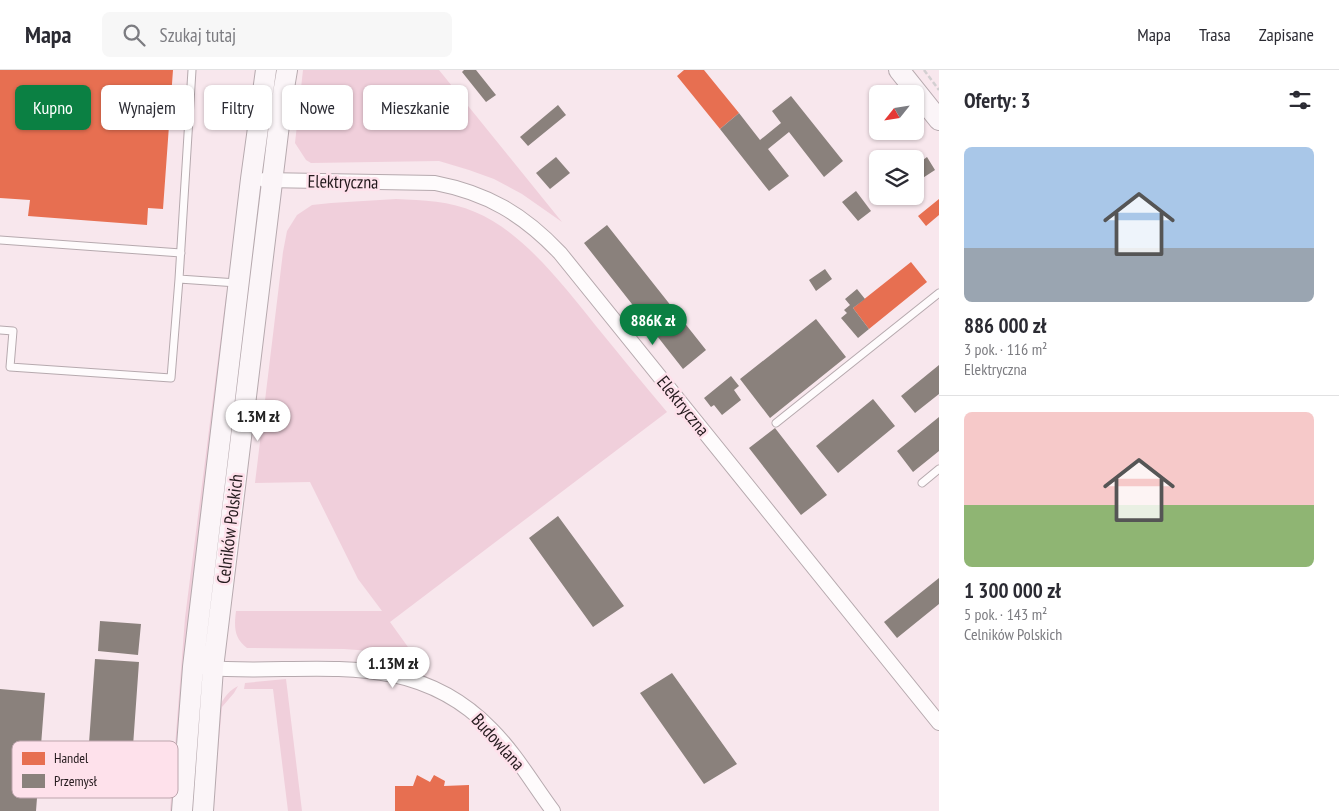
<!DOCTYPE html>
<html lang="pl">
<meta charset="utf-8">
<style>
body{margin:0;font-family:"PT Sans Narrow",sans-serif;background:#f7f7f7;color:#2b2b33;height:100vh;display:flex;flex-direction:column;font-size:19px;white-space:nowrap}
*{box-sizing:border-box;margin:0}
p{font-size:16px;color:#7c7c81}
.icon{flex:none;width:28px;height:28px;fill:none;stroke:currentColor;stroke-width:2;stroke-linecap:round;stroke-linejoin:round}
.map{position:relative;flex:1;overflow:hidden}
.drawer{display:flex;flex-direction:column;background:#fff;width:400px}
.drawer>*{flex:none}
.top-card{position:absolute;left:15px;top:15px;width:475px;height:45px;display:flex;gap:10px}
.needle{width:32px;rotate:240deg}
.controls{position:absolute;left:869px;top:15px;display:grid;gap:10px}
.controls a{display:grid;place-items:center;width:55px;height:55px;border-radius:8px;background:#fff;box-shadow:0 1px 4px #0004;font-size:25px}
.price{position:absolute;translate:-50% -42px;padding:0 11px;border-radius:18px;background:#fff;color:#222;font-size:16px;line-height:32px;filter:drop-shadow(0 1px 2px #0008)}
.price::after{content:'';position:absolute;left:50%;top:30px;width:15px;height:11px;margin-left:-8px;background:inherit;clip-path:polygon(0 0,100% 0,50% 100%)}
.price.active{background:#0b8043;color:#fff}
ul{padding:0;list-style:none}
li{display:grid;align-content:center;gap:10px;height:265px;padding:0 25px}
li+li{border-top:1px solid #e1e1e2}
li span{display:grid;place-items:center;height:155px;border-radius:8px;color:#555}
li>.icon{margin-inline-start:auto}
span .icon{width:90px;height:90px;fill:#fffc;stroke-width:1}
li b{font-size:21px}
h2{display:flex;justify-content:space-between;align-items:center;height:60px;padding:0 25px;font-size:21px}
.pill{padding:0 18px;border-radius:8px;background:#fff;box-shadow:0 1px 4px #0004;font-size:18px;line-height:45px}
.pill.active{background:#0b8043;color:#fff}
header{display:flex;align-items:center;gap:30px;box-sizing:border-box;height:70px;padding:0 25px;background:#fff;border-bottom:1px solid #e1e1e2}
header strong{font-size:24px}
nav{display:flex;gap:28px;margin-inline-start:auto;font-size:18px}
.search{width:350px;height:45px;background:#f7f7f7;display:flex;align-items:center;gap:12px;box-sizing:border-box;padding:0 18px;border-radius:8px;color:#7c7c81;font-size:19px}
main{display:flex;flex:1;min-height:0}
.map>svg:first-child{display:block}
</style>
<header>
<strong>Mapa</strong>
<div class="search"><svg class="icon" aria-label="search" viewBox="0 0 24 24"><circle cx="10" cy="10" r="6"/><path d="M15 15l6 6"/></svg>Szukaj tutaj</div>
<nav><a>Mapa</a><a>Trasa</a><a>Zapisane</a></nav>
</header>
<main>
<div class="map">
<svg width="939" height="741" viewBox="0 0 939 741">
<rect width="100%" height="100%" fill="#f8e7ed"/>
<path fill="#f0cfdb" d="M303,0H439L562,152L522,124L494,109L469,100L439,91L311,93L306,90L295,73Z
M396,129C423,130 450,131 475,142C522,161 565,217 596,256C620,285 643,314 667,342L390,552L418,591L383,582L344,579L247,578C234,568 234,557 236,541H382L358,509L310,412L255,413L283,182L287,161L297,145L312,135L331,133Z
M226,226L228,228L174,741H170L185,548Z
M286,609L302,741H288L273,619H244L245,613Z
M238,616L234,623L222,637L218,681L215,677C217,653 214,629 238,616Z"/>
<path fill="#e76f51" d="M0,0H173L163,139L148,138L147,155L28,146L30,130L0,128Z
M684,0H704L739,43L720,59L677,6Z
M939,129V145L926,156L918,146Z
M911,192L927,212L869,259L853,238Z
M417,705L430,712L434,705L445,711L444,716L469,715V741H395V716H413Z"/>
<path fill="#8a817c" d="M464,0H476L496,25L486,32L462,2Z
M791,26L843,91L824,107L789,62L768,79L789,106L769,121L720,59L739,43L760,70L781,53L772,41Z
M558,35L566,45L528,76L520,67Z
M556,87L570,103L550,119L536,103Z
M927,87L935,100L915,113V96Z
M856,121L871,141L858,151L842,132Z
M607,155L706,280L683,299L584,173Z
M825,199L832,209L816,221L809,210Z
M857,219L865,229L853,238L869,259L858,268L841,248L847,243L844,240L850,235L845,229Z
M816,249L846,287L770,348L740,309Z
M939,295V324L915,343L901,326Z
M731,306L739,316L734,320L741,330L722,345L714,335L711,337L704,328Z
M873,329L895,356L838,403L816,376Z
M939,347V381L913,402L897,381Z
M775,358L827,425L801,445L749,378Z
M558,446L624,536L593,557L529,468Z
M939,508V534L897,568L884,552Z
M100,551L141,554L138,585L98,581Z
M95,589L139,592L133,676L89,673Z
M672,603L737,694L704,714L640,623Z
M0,619L45,623L36,741H0Z"/>
<g fill="none" stroke-linecap="round" stroke-linejoin="round">
<defs>
<path id="lane" d="M192,0L179,209L237,213
M0,170L181,183
M0,260L13,261L10,297L171,308L179,209
M776,353L939,223
M922,413L939,399"/>
<path id="street" d="M264,110L435,113C487,123 523,144 560,183L939,653
M206,598C308,606 410,575 491,659C515,683 533,714 553,741"/>
<path id="secondary" d="M899,0L939,50
M182,741L193,597L251,109L266,0
M203,741L213,598L282,30L287,0"/>
</defs>
<use href="#lane" stroke="#b6a9ae" stroke-width="9"/>
<use href="#street" stroke="#b6a9ae" stroke-width="16"/>
<use href="#secondary" stroke="#b6a9ae" stroke-width="22"/>
<path stroke="#d3cfd1" stroke-width="2.5" stroke-dasharray="5 2.5" stroke-linecap="butt" d="M924,0L939,20"/>
<use href="#lane" stroke="#fefbfc" stroke-width="7"/>
<use href="#street" stroke="#fefbfc" stroke-width="14"/>
<use href="#secondary" stroke="#fbf5f8" stroke-width="20"/>
</g>
<g text-anchor="middle" stroke-width="5" stroke-linejoin="round" paint-order="stroke">
<g font-size="18" fill="#241a1d" stroke="#fee1eb">
<text transform="translate(343 112) rotate(1)" y="6">Elektryczna</text>
<text transform="translate(683 336) rotate(51)" y="6">Elektryczna</text>
<text transform="translate(230 459) rotate(-83)" y="6">Celników Polskich</text>
<text transform="translate(498 672) rotate(48)" y="6">Budowlana</text>
</g>
</g>
<rect x="12" y="671" width="166" height="57" rx="8" fill="#fee1eb" stroke="#bda5ad" stroke-width="1"/>
<rect x="22" y="682" width="23" height="13" fill="#e76f51"/>
<rect x="22" y="704" width="23" height="14" fill="#8a817c"/>
<g font-size="14" fill="#241a1d">
<text x="54" y="693">Handel</text>
<text x="54" y="716">Przemysł</text>
</g>
</svg>
<div class="controls">
<a><svg class="needle" viewBox="-14 -14 28 28"><path d="M0-13l5 13h-10z" fill="#e53935"/><path d="M0 13l5-13h-10z" fill="#7c7c81"/></svg></a>
<a><svg class="icon" aria-label="layers" viewBox="0 0 24 24"><path d="M12 4l9 5-9 5-9-5zM3 14l9 5 9-5"/></svg></a>
</div>
<b class="price active" style="left:653px;top:276px">886K zł</b>
<b class="price" style="left:258px;top:372px">1.3M zł</b>
<b class="price" style="left:393px;top:619px">1.13M zł</b>
<div class="top-card">
<a class="pill active">Kupno</a>
<a class="pill">Wynajem</a>
<a class="pill">Filtry</a>
<a class="pill">Nowe</a>
<a class="pill">Mieszkanie</a>
</div>
</div>
<section class="drawer">
<h2>Oferty: 3<svg class="icon" aria-label="filters" viewBox="0 0 24 24"><path d="M4 7h16M4 17h16"/><circle cx="9" cy="7" r="2"/><circle cx="15" cy="17" r="2"/></svg></h2>
<ul>
<li><span style="background:linear-gradient(#a9c7e8 65%,#9aa5b1 0)"><svg class="icon" aria-label="home" viewBox="0 0 24 24"><path d="M3 11l9-7 9 7M6 9v11h12V9"/></svg></span><div><b>886 000 zł</b><p>3 pok. · 116 m²</p><p>Elektryczna</p></div></li>
<li><span style="background:linear-gradient(#f6c9c9 60%,#8fb573 0)"><svg class="icon" aria-label="home" viewBox="0 0 24 24"><path d="M3 11l9-7 9 7M6 9v11h12V9"/></svg></span><div><b>1 300 000 zł</b><p>5 pok. · 143 m²</p><p>Celników Polskich</p></div></li>
</ul>
</section>
</main>
